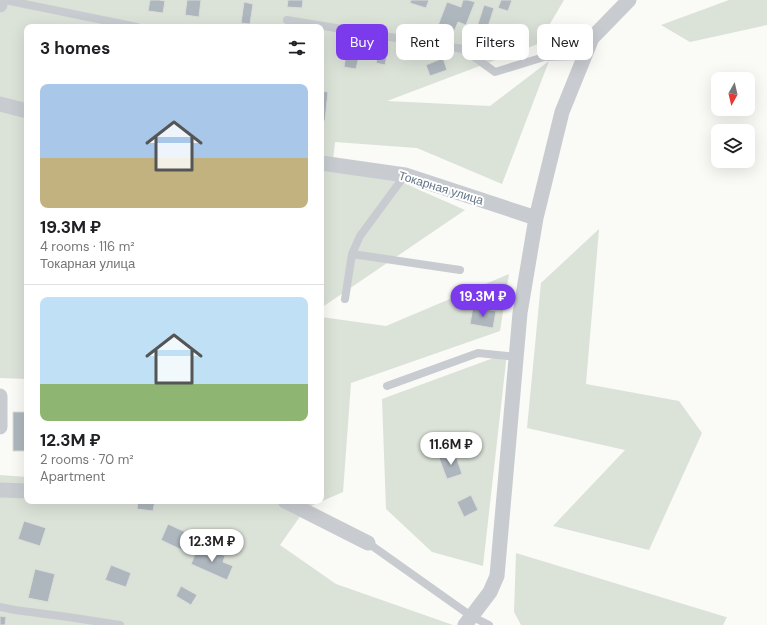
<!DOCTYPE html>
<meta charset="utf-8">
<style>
body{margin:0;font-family:"DM Sans",sans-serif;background:#f2f2f2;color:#202124;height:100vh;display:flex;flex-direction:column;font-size:15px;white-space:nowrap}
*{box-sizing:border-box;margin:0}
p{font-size:13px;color:#757577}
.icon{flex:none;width:22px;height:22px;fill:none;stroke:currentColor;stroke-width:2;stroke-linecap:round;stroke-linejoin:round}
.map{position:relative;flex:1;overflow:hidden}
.drawer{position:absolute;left:24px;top:24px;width:300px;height:480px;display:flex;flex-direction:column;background:#fff;border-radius:8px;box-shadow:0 4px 16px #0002}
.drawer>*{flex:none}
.top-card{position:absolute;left:336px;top:24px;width:371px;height:36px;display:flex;gap:8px}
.needle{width:26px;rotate:188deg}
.controls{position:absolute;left:711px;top:72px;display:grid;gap:8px}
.controls a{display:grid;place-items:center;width:44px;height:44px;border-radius:8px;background:#fff;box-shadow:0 4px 16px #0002;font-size:20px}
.price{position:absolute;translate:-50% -34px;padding:0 9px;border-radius:14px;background:#fff;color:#222;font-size:13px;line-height:26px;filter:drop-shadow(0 1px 2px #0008)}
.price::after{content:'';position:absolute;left:50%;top:24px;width:12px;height:9px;margin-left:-6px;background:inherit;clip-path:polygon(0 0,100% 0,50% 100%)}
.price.current{background:#7c3aed;color:#fff}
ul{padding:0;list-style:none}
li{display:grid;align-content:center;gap:8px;height:212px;padding:0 16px}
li+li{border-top:1px solid #e0e0e0}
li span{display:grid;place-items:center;height:124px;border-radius:8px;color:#555}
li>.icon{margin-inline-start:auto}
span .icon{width:72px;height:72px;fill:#fffc;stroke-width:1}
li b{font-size:17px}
h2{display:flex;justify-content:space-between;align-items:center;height:48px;padding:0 16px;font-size:17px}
.chip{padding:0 14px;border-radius:8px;background:#fff;box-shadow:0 4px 16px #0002;font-size:14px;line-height:36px}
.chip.current{background:#7c3aed;color:#fff}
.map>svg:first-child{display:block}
</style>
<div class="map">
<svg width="767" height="625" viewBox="0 0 767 625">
<rect width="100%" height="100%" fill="#fafaf7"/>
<path fill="#dbe2d8" d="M0,0H564L538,44L387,101L490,106L549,61L502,184L417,148L335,142L332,168L399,181L465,210L321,308V27H27V379L0,378Z
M729,0H767V25L690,42L661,25Z
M599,229L586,384L679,401L702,433L649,550L553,526L625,450L527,428L541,283Z
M509,274L500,331L351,383L343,492L306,508L280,545L336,584L453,625H0V475L27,477V501H321V317L386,326Z
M507,353L483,566L432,552L386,509L382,399Z
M516,553L726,617H727L723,625H521L514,612Z"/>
<path fill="#adb7bd" stroke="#dcdcd9" d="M150,0H159L165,1L163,13L148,11Z
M187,0H201L199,17L185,15Z
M288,0H303L302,8L287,7Z
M411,0H429L426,8L410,3Z
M463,0H468L475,2L466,25L458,22L453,34L437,28L447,2L461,7Z
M501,0H512L508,11L498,8Z
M244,2L253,4L250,24L241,23Z
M484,5L494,8L487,30L477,27Z
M404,44L419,46L418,55L403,54Z
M379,45L389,47L385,65L376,63Z
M346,54L359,56L356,69L344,67Z
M443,58L447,70L430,76L426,65Z
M321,91L328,92L325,121L321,120Z
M473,307L496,311L493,328L470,324Z
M13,412H27V451H13Z
M455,453L462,474L447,479L439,458Z
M471,495L478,510L464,517L457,502Z
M138,501H155L153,511L137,509Z
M24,521L46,528L40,546L18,539Z
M168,524L194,536L186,552L161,540Z
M199,545L225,556L223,562L233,566L227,580L191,564Z
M111,565L131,573L126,587L105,580Z
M35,569L55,574L48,602L28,598Z
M181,586L197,595L191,605L176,596Z
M0,616L6,617L5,625H0Z"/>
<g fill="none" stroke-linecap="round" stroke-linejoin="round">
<path stroke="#c8ccd0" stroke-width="8" d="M5,0L137,27
M287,20L463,49L495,72L544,57L585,56
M352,254L460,270
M345,299L352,254L360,236L405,175
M387,386L478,353L517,357
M368,543L471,616L489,625
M0,607L15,610L68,617L120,625"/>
<path stroke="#c8ccd0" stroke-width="15" d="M0,5V0
M0,104L27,111
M321,163L405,175L536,218
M0,396V427
M0,490L27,491
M285,501L368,543
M465,625L490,592L497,576L520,313L536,218L562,112L592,38L629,0"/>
</g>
<g text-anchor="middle" stroke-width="4" stroke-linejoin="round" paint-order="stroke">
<g font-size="12" fill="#627585" stroke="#fff">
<text transform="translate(441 188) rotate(17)" y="4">Токарная улица</text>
</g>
</g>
</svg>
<div class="controls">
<a><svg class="needle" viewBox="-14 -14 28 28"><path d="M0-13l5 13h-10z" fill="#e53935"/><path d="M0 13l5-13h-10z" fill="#757577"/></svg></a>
<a><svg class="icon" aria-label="layers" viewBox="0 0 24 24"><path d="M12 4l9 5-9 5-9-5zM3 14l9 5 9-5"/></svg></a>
</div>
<b class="price current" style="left:483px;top:318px">19.3M ₽</b>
<b class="price" style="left:451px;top:466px">11.6M ₽</b>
<b class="price" style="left:212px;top:563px">12.3M ₽</b>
<div class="top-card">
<a class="chip current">Buy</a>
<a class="chip">Rent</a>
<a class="chip">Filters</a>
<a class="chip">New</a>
</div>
<section class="drawer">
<h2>3 homes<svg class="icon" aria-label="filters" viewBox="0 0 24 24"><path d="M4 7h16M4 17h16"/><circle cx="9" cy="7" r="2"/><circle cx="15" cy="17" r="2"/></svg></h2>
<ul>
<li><span style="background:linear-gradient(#a9c7e8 60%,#c2b280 0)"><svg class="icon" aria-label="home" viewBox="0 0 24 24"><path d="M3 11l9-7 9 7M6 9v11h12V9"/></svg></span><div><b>19.3M ₽</b><p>4 rooms · 116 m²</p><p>Токарная улица</p></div></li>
<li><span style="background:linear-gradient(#bfe0f5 70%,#8fb573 0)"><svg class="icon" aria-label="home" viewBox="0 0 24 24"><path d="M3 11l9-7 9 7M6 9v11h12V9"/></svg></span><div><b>12.3M ₽</b><p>2 rooms · 70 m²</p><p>Apartment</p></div></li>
</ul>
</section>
</div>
